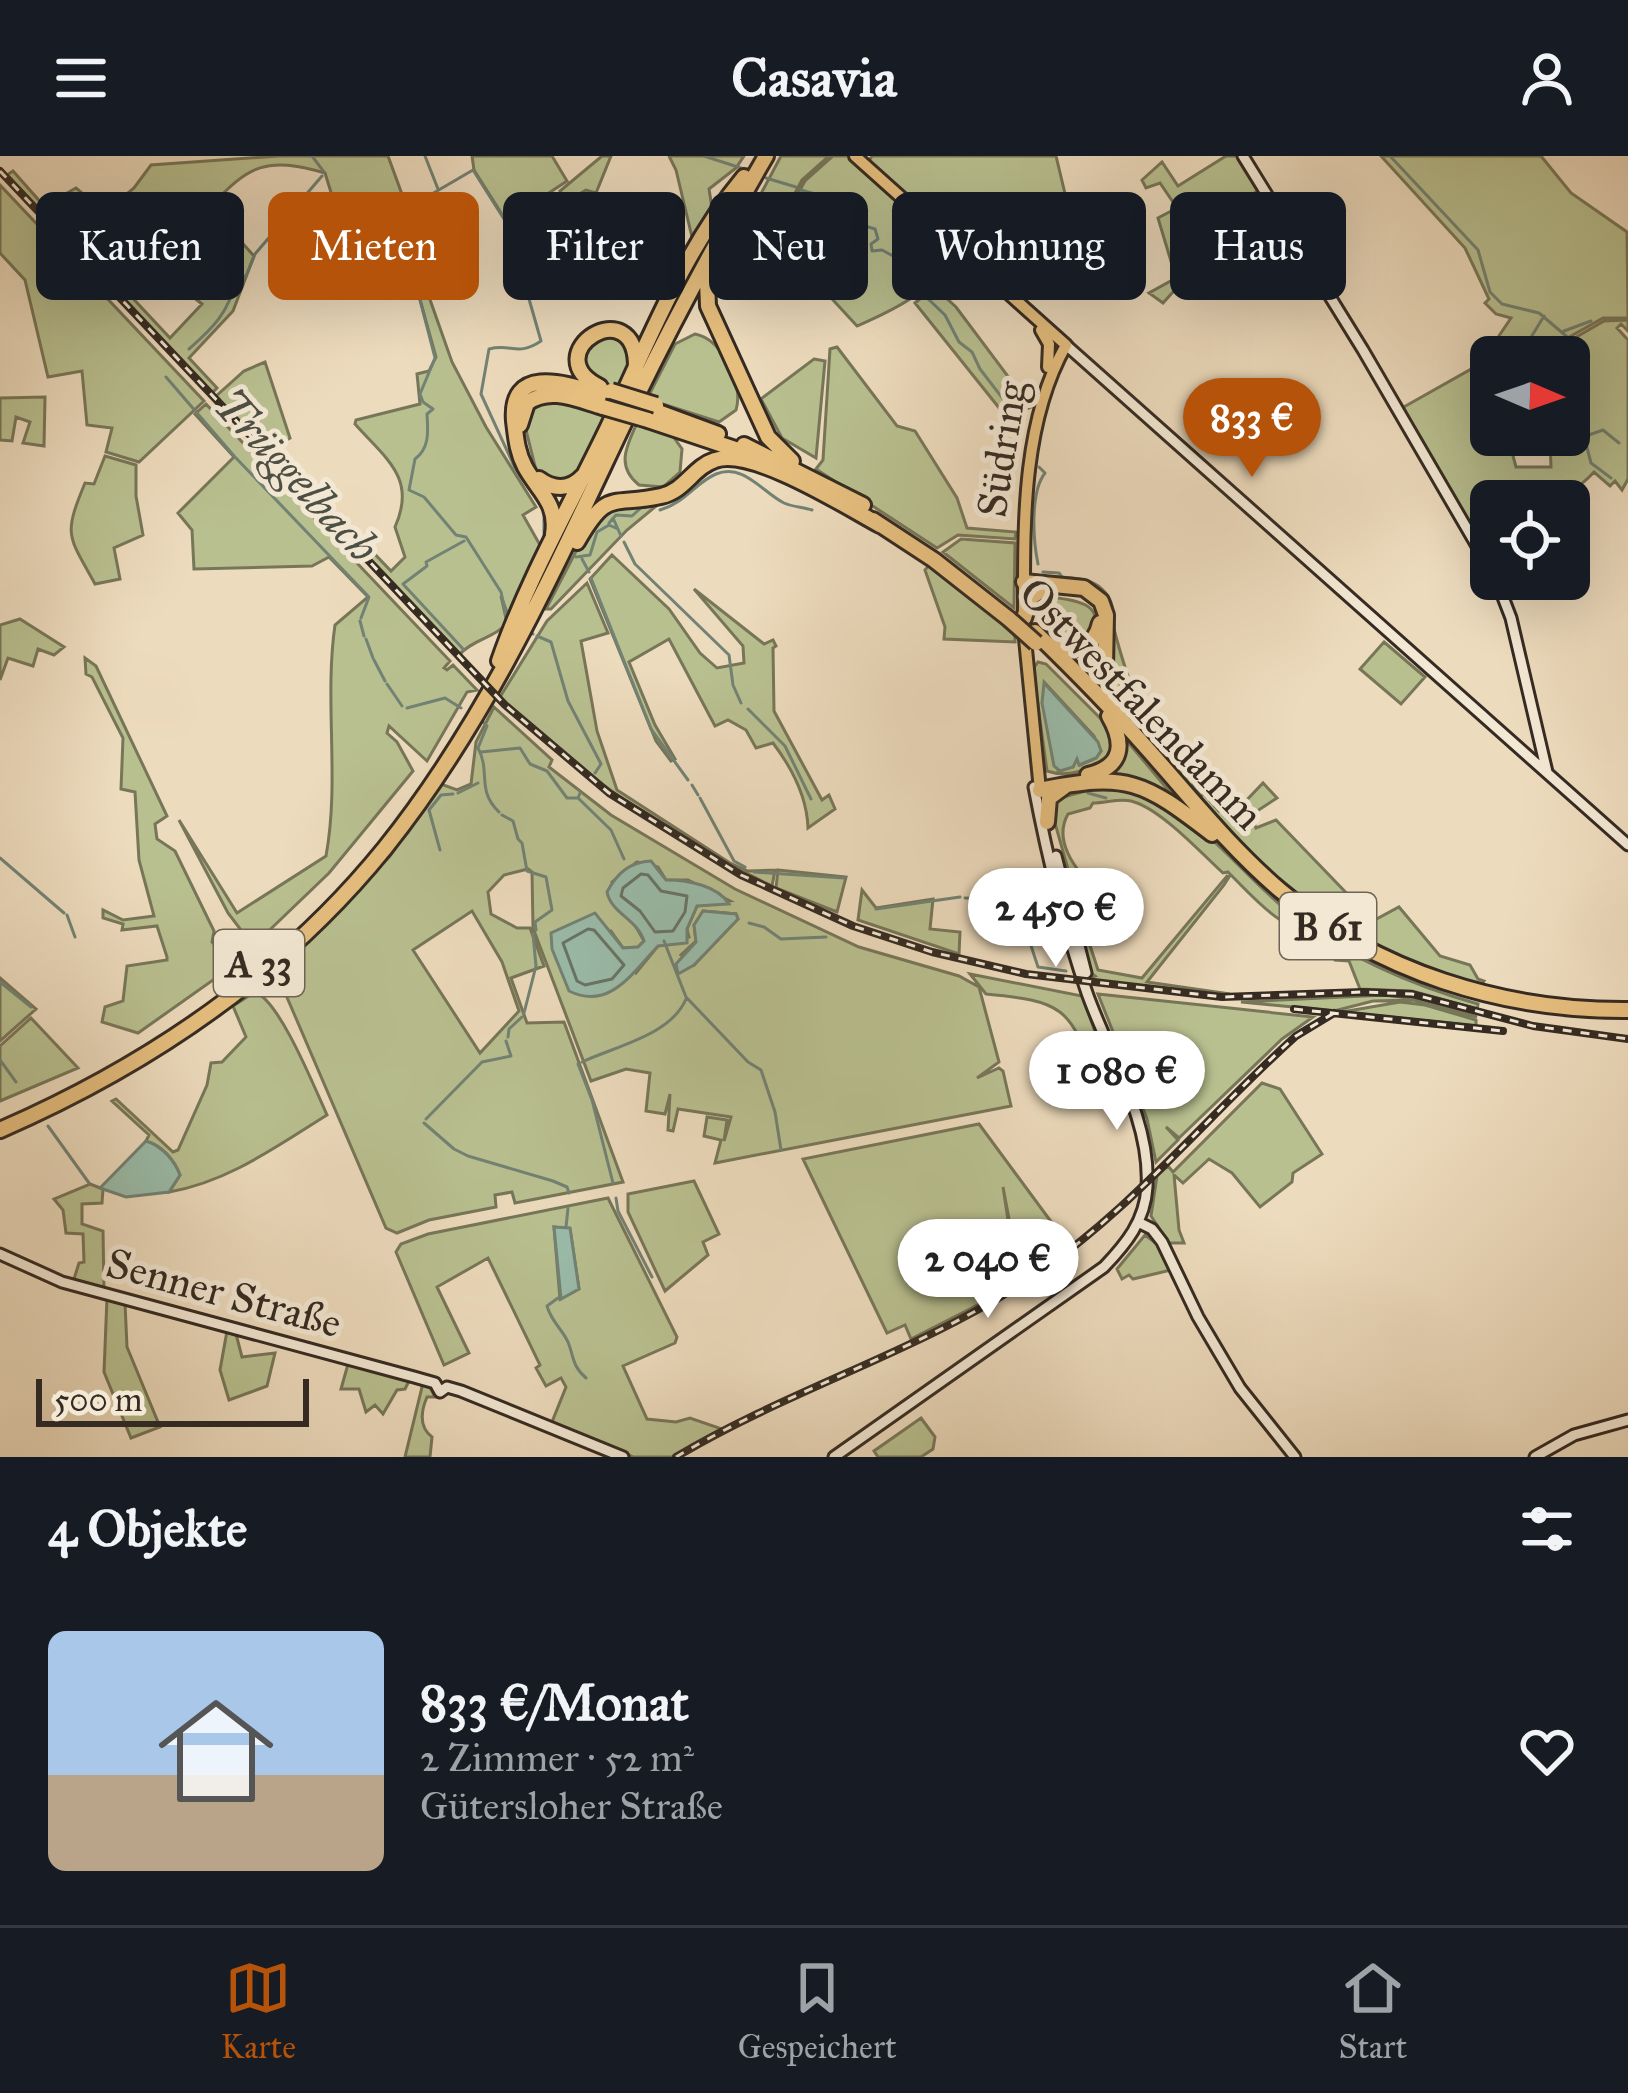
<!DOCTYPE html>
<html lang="de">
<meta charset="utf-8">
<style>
body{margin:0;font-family:"IM FELL Great Primer",serif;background:#20242c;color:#f1f3f6;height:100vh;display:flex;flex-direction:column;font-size:45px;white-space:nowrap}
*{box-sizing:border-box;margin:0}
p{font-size:39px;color:#9ea1a6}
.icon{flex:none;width:66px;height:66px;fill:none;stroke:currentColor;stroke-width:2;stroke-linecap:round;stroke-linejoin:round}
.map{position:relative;height:1301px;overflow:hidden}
.panel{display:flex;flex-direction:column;background:#171b24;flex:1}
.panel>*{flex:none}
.banner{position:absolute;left:36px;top:36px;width:1557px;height:108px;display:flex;gap:24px}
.needle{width:78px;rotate:92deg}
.tools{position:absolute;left:1470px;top:180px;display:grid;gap:24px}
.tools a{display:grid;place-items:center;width:120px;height:120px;border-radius:18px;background:#171b24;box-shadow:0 12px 48px #0002;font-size:60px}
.scale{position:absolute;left:36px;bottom:30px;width:273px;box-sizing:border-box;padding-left:12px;border:6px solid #352b22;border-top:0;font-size:33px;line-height:42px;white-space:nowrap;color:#352b22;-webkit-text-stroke:9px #f3e8d4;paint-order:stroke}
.price{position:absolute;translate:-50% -102px;padding:0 27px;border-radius:42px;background:#fff;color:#222;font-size:39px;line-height:78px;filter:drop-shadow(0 3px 6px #0008)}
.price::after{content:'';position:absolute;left:50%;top:72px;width:36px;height:27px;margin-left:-18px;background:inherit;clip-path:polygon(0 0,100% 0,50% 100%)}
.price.active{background:#b45309;color:#fff}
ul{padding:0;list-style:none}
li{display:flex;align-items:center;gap:36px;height:300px;padding:0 48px}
li span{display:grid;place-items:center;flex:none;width:336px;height:240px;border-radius:18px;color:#555}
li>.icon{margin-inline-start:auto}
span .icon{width:144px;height:144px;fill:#fffc;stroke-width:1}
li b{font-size:51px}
h2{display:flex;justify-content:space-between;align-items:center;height:144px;padding:0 48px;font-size:51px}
.chip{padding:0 42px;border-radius:18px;background:#171b24;box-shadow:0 12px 48px #0002;font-size:42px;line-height:108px}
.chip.active{background:#b45309;color:#fff}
header{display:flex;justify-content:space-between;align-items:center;height:156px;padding:0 48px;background:#171b24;font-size:54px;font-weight:700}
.tab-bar{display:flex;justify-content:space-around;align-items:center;height:168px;border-top:3px solid #363941;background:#171b24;font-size:33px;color:#9ea1a6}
.tab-bar a{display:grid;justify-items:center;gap:6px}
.tab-bar .active{color:#b45309}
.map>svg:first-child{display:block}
</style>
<header><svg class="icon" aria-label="menu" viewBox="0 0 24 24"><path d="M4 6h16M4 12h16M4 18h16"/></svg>Casavia<svg class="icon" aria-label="person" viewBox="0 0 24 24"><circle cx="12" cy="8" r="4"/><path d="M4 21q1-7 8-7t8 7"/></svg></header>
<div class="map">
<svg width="1628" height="1301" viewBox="0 0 1628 1301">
<rect width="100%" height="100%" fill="#eddbbd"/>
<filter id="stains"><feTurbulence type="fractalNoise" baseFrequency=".00167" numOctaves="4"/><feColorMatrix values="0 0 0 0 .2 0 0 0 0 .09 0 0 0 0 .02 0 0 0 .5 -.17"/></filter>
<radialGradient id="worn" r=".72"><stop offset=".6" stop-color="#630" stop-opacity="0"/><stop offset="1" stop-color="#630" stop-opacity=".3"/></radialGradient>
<path fill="#b9c090" stroke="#777659" stroke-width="3" fill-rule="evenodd" d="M279,0H388L407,52L396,59L363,52L347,58L334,46L325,17C266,0 249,9 210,51L254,100L233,155L189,202L217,232L212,237L7,19L13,15L44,50L76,32L105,56L134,32L151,9ZM126,78L163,117L202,148L170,182L96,103Z
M472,0H552L567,25L523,54L510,71L474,14Z
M602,0H611L596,37L586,34L567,45L560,35Z
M669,0H744L736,12L709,33L712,52L692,81L676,14Z
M781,0H829L802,24L788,50L774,46L765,64L776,72L759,98L737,83Z
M833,0H851L948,94C942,133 889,156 857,170L774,80L805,25Z
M872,0H1056L1067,46L1062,70L979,104L869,5Z
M1226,0H1238L1259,34L1207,67L1180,108L1191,116L1163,147L1149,137L1176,122L1158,62L1177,52L1160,27L1146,32L1142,24L1162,6L1178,30Z
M1381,0H1541L1571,37L1627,76L1628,162H1603L1534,201H1491V279H1569V201H1542L1604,165L1628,164V175L1621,168L1617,172L1628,184V323L1622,334L1615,325L1610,330L1594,316C1562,351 1535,345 1491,345V374L1478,383L1402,252L1480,208L1511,162L1496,158L1485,147L1489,143L1465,92ZM1512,279L1529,288L1550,286L1551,311H1516L1509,285Z
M0,29L204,245L139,306L106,296L112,272L87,269L82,215L48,221L25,124L0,97Z
M934,131L956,151L1031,251L1014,258L1024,264L1020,269L1012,268L915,147Z
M428,138L452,206L486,271L536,351L523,359L540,389L509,462L501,440L507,467C495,482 473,483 459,499L215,241L244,215L265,206L290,282L273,292L391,415L405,401L395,371C417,322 386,303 355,268L356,264L420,248L417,218L429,215L436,201L419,140Z
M695,178C723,183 744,228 736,254L719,266L647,243L675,188Z
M597,179L624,183L633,204L622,234L601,228L584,214V191Z
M837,191L897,270L915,275L957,342L967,372L1016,376L1015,383L958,379L937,392L816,313L823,304L830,193Z
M814,203L825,205L816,302L782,282L761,243Z
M45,241L44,290L23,287L30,266L16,261L12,285L0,284V242Z
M541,241L611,256L584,310L571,326L543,323L536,314L523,262Z
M206,248L450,505L444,512L447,514L453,509L477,534L467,536L427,605L389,570L387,577L397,586L413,615L329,717L253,790L228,757L179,664L237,757L326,700C340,624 324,545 335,469L368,441L329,401L312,410L194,413L192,374L178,357L234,301L195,258Z
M638,265L670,276L682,293L680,316L663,331L639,329C615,310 627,289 638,265Z
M105,300L136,309V340L143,379L114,392L120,423L95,428C68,379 63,380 85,327L94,328Z
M661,346L627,374L551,453H546L584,380L611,350Z
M961,383L1015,387L1014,452L943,396Z
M612,399L669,453L700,497L717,512L744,507L743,490L694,433L764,488L773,484L776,490L773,492L774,555L822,644L829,639L835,653L808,672C807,640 792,612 773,587L756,592L746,574L728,564L715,570L669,483L629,506L655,569L675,603L671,605L656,585L590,423Z
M930,408L1015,475V486L944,483L945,471L925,414Z
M1031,419C1053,423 1087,417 1103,434C1117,448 1111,461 1115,477C1120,495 1127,521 1135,538C1149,566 1175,587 1194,611L1193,631L1201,640L1204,638L1219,655L1240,651L1263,627L1277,642L1251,659L1256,672L1276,664L1356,747L1358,760L1369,767L1399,751L1440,800L1470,809L1478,823L1484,825L1480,831C1331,791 1213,680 1125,556L1113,533L1106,447Z
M587,427L608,477L581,485L597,575L617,634L730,707L748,715L775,714L772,730C673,682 579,619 500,541L547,465Z
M1046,441C1077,443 1117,450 1080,487L1056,485L1041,473L1039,446Z
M20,463L64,491L54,499L38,493L33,510L8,502L0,524V469Z
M1384,486L1425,521L1401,548L1360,513Z
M85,502L96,510L167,660L155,668L157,683L175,695L214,775L212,786L215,789L224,782L240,805L138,877L102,866L105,851L123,845L127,810L167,804V801L157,770L122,774L123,768L103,762V754L123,764L154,760L139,704L135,636L121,633L123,582L92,521L86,518Z
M1038,506L1046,508L1106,568L1114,581L1113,600C1093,612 1070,623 1047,615L1033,513ZM1045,527L1094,580L1101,595L1096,602L1080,609L1077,603L1073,611L1058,614Z
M494,551L552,604L549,611L611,659L735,733L859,791L959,820L979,831L999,906L977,922L999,912L1003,915L1011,950L715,1007L721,984L704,980L707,961L727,964L724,985L731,961L678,953L673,975L668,974L670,938L665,958L646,955L650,917L626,913L591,925L533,772L532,716L528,713L504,719L488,736L491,758L517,772H530L544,810L511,822L527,867L564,866L623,1026L515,1047L512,1036L495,1039L496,1051L429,1064L397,1077L386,1072L277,818L390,700L441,628L457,634L471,628L476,586ZM637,706L658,711L666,724H688L730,745L697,750L687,773L689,781L658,790L636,817L610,774L623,792L638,791L644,785L631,762L618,754L612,726ZM472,755L502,806L519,855L480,897L413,794ZM703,755L736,758L738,763L694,809L681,799L696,785L694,769Z
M1122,579L1174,641L1154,630L1097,621Z
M1104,630C1118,633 1137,633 1150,639C1209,667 1248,727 1300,765C1353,804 1415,830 1478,848L1477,853L1412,835L1360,833L1349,805L1335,804C1324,785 1297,775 1279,763C1263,753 1243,731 1228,716L1223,717C1201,697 1160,652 1131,645C1119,642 1106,647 1093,647L1090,652L1068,658C1056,679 1068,702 1082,719L1078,725L1071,724L1053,660L1056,643Z
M778,714L846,721L837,756L776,732Z
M1227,720L1229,721L1224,729L1147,826L1230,838L1094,826L1092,821L1095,820L1091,817L1076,756L1080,745L1088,746L1082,765L1098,814L1142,822Z
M862,734L876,752L933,743L930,773L960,776L959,798L858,764Z
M970,818L1082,840L1110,916L1094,923C1072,850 1060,845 986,838Z
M0,822L36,853L0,885Z
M255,836C280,845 315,933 327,959C277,990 228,1026 169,1036L180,1019C174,1003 162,990 146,985L149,979L112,945L116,943L173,996L178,994L207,929L211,907L222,906L246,881L233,850Z
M1098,838L1313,861L1282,883L1179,982L1166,971L1178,984L1156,1006L1147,963L1129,916L1152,905L1150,902L1127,911Z
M1386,839L1428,845L1477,861L1413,844L1373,845L1334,855L1241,846Z
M1400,846L1425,849L1476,864V870L1342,856Z
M31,862L78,912L0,945V890Z
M1262,927L1280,933L1322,998L1293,1017L1292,1026L1260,1051L1232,1017L1209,1003L1183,1027L1174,1019L1179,1074L1184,1087H1169L1151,1060L1157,1020L1168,1010L1173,1016Z
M979,968L1055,1071L1016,1100L1003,1031L1014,1104L1058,1076L1068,1090L999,1138L911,1183L905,1169L887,1177L803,1003Z
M694,1025L719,1078L703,1086L708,1099L665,1135L628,1056V1038Z
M90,1028L103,1033L102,1047L82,1048V1068L103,1075L104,1134L73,1126L79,1107L84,1106L83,1078L66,1077L63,1054L54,1043Z
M608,1042L677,1181L675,1187L623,1210L647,1263L676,1266L690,1262L722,1273L672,1301H633L552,1266L566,1231L561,1222L546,1230L536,1212L540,1209L488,1102L437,1131L469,1197L444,1209L396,1096L401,1088L428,1078ZM554,1071L570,1073L579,1133L560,1143Z
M1145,1079L1157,1088L1171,1114L1133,1123L1129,1119L1122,1123L1117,1113Z
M107,1142L125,1147L127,1191L160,1271L131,1282L104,1216Z
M227,1175L236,1178L242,1201L275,1197L267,1230L229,1244L220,1214Z
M348,1208L410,1223L405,1233L397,1234L383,1258L375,1249L366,1256L359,1233H341Z
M423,1227L429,1229L435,1241H427C421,1255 419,1271 432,1281L430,1301H405Z
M921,1262L935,1281L933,1293L921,1301H878L874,1295Z"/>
<path fill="#9abcaa" stroke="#728274" stroke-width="3" d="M1044,527L1098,586L1101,595L1096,602L1079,609L1077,603L1073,611L1060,615L1054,610L1042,547Z
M651,705L666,724C689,724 718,730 729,748L697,750L687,773V787L658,790C633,816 610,855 569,835L552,793L551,777L595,757L623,792L638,791L644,785C637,763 611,757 607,736C617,717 630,706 651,705Z
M703,755L736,758L738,763L694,809L678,818L676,808L696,786L694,769Z
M146,985C162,990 174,1004 180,1019L169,1036L126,1041L100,1032Z
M554,1071L570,1072L579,1133L561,1143Z"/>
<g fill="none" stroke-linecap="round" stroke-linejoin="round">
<path stroke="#687466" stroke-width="3" d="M641,718L648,719L661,735L687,740L685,756L673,775L655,776L640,755L621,740L623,732Z
M588,773L594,774L624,809L612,823L585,829L577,825L563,787Z"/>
<path stroke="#728274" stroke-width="3" d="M312,0L324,16
M425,0L438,33
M704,0L741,12
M1390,0L1478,94L1490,136L1502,148L1539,157L1572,185L1577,203L1569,236
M766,22L796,31
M801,34L843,46L848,51C844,67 849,76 863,84L865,70L875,73L878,83L871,88L872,95L882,94L895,101L894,110L902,114L899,120L919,134
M511,76L522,95L519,108L541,185C517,201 512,187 489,193L481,238L515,312L544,354V384
M418,136L389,63L473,14L509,71
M924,139L945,159L959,186L972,196L980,213L1020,265
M419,140L435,202L420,238L423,246L433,253L427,258C428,275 430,292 415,303L409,334L424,341L456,379L466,381L501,436L507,463
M1564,175L1591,165
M1530,183L1544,160
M189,193C213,172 229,156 236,124L246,120L255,98L322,20
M166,221L235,301L369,441L361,462
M1569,259L1584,280L1591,307L1611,322
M1586,280L1603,274L1619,287
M660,354C686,346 695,327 716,318C744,307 762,336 784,347C793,351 803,351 812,354
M613,362L621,380
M609,367L616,359L632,360L644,349
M624,386L635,408L729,499L733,529L741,547
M576,401L590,399L597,376L609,369L618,373
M582,403L589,416
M1038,408C1033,384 1030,336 1045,317L1039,311
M1043,416L1059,417L1062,421
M591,422L651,573L688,624
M360,465L364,480
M531,476L533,478
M537,480L551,486L568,545L601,608L595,617
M366,483L373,502
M464,494L403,428L427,410L426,406L464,385
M374,504L385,525
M387,528L402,550
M407,552L445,542L461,552
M748,553L785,590L811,643
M482,565L487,570L478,592C491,616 476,634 499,656
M481,596L520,592L530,608L547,615L567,642H578
M692,629L698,639
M458,637L478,627
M580,637L578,642L611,674L624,703
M1088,637L1106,642
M700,642L734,705L745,711
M502,659L513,665L518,683L522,687L527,715L546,721L552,754L535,766L536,774
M440,694L429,654L441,639L453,638
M0,702L64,757
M754,716L844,722
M965,742L985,743
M994,742L1012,746L1019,753L1038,811L1066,815
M876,753L960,741
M67,759L75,781
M749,767L764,771L781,783L826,781
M664,785L686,841L748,906L761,914L775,956L781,994
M0,826L31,851
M524,857L536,810L533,778
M508,881L509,873L522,861
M0,904L16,926
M582,906C616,890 671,879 686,843
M578,908L592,944L613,1027
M426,963L482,906L511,900L506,885
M424,967L454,993L468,1000L553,1025L567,1031L569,1037
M48,970L89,1027
M616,1042L618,1055L652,1121
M566,1071L568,1052
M558,1142L547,1150C551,1165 562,1173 568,1186C574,1201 572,1210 586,1222"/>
<defs>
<path id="secondary" d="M1243,0L1363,194L1491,414
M1066,189L1628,689
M1496,423L1511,462L1547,616
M1056,700L1086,817
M1138,1066L1152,1073L1162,1086L1198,1161L1240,1232L1295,1301
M0,1098L62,1126L414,1221L435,1227L440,1236L447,1231L461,1235L623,1301
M834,1301L1104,1111C1126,1088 1145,1065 1147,1031C1151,964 1109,899 1087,837C1064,770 1047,700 1034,631
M1535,1301L1574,1279L1628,1264"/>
<path id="primary" d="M855,0L1066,189C1022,267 1024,367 1024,454
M1041,174L1049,188L1048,211
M1024,473L1040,634"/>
<path id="highway" d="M714,107L707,125L708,150L768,281L792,305
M600,231C533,198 637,132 636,212
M653,254L718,278
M648,264L747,297
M520,269L527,247C550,230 578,244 603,251
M744,289L863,349
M539,323C554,334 570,334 583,320
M873,364L934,404L1009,463
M553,378C558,347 538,335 525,311C517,296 516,281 514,265C509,204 575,231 608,240
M577,386C608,332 611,351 661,340C685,335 693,311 715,304C752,291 845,350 880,369
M1024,426L1084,432L1101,445L1106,459L1105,511L1121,555
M1024,462L1030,442L1042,434
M1035,476C1072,512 1109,549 1143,588C1188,638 1229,691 1281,735C1377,816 1503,855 1628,854
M1054,489C1075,498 1095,491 1100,467
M499,505C527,424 571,348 608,271C648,187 684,93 744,21
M1088,619C1123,611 1125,588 1109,560
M1040,634C1128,616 1143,625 1212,678
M1047,666L1049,642L1064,631
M0,974C147,910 283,818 385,692C494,556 562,396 637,240C677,158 720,79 766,0"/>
</defs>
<use href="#secondary" stroke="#352b22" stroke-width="15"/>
<use href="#primary" stroke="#352b22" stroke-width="16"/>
<use href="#highway" stroke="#352b22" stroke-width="20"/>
<use href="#secondary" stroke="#f3e8d4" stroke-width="9"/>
<use href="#primary" stroke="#e6be7e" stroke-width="10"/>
<use href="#highway" stroke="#e6be7e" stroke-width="14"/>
<defs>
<path id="rail" d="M0,15L505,549L609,637L741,719L853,770L932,796L1026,818L1222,841L1363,836L1412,838L1533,870L1628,883
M1294,853L1503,875
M676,1301C788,1234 917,1196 1026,1125C1128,1059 1207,960 1296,880L1334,857"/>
</defs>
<use href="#rail" stroke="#352b22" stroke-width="8"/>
<use href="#rail" stroke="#f3e8d4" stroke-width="3" stroke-dasharray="9" stroke-linecap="butt"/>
<defs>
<path id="highway-bridge" d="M611,235L656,249
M603,251L648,264
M1009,463L1036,487"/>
</defs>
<use href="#highway-bridge" stroke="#352b22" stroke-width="20" stroke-linecap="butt"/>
<use href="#highway-bridge" stroke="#e6be7e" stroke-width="14"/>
</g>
<g text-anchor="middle" stroke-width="10" stroke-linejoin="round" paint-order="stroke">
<g fill="#f3e8d4" stroke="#6e6457" stroke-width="3">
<rect x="1280" y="737" width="96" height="66" rx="9"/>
<rect x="214" y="774" width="90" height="66" rx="9"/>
</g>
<g font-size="39" font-weight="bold" fill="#352b22">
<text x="1328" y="784">B 61</text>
<text x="259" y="821">A 33</text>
</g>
<g font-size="42" fill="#352b22" stroke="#f3e8d4">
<text transform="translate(1001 293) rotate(-81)" y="15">Südring</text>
<text transform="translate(1142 547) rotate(46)" y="15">Ostwestfalendamm</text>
<text transform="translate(224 1136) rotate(15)" y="15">Senner Straße</text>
</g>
<g font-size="45" font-style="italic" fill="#4e4f44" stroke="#f3e8d4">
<text transform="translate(297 319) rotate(47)" y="16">Trüggelbach</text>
</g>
</g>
<rect width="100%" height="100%" filter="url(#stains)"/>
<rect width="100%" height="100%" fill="url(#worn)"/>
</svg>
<div class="tools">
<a><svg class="needle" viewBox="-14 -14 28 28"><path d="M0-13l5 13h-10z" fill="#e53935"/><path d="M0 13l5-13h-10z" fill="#9ea1a6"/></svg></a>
<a><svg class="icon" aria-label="locate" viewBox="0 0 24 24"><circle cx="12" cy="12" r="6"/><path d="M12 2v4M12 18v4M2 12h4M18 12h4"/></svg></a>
</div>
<div class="scale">500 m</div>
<b class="price active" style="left:1252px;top:324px">833 €</b>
<b class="price" style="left:1056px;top:814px">2 450 €</b>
<b class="price" style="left:1117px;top:977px">1 080 €</b>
<b class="price" style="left:988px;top:1165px">2 040 €</b>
<div class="banner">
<a class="chip">Kaufen</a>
<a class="chip active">Mieten</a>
<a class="chip">Filter</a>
<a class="chip">Neu</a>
<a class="chip">Wohnung</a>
<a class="chip">Haus</a>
</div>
</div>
<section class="panel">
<h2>4 Objekte<svg class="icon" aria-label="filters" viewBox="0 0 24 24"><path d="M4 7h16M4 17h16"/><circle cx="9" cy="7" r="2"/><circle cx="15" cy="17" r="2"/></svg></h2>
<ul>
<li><span style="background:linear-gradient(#a9c7e8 60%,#b9a48a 0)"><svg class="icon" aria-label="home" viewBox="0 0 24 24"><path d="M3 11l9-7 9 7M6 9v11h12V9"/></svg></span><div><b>833 €/Monat</b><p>2 Zimmer · 52 m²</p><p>Gütersloher Straße</p></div><svg class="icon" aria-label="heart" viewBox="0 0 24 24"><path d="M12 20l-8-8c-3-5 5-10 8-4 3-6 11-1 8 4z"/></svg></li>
</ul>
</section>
<nav class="tab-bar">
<a class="active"><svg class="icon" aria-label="map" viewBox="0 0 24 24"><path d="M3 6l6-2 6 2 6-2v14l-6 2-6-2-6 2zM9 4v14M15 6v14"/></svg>Karte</a>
<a><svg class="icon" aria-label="saved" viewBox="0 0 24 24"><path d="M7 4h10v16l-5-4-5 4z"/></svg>Gespeichert</a>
<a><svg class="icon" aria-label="home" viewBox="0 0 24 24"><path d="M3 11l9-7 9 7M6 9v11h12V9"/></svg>Start</a>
</nav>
